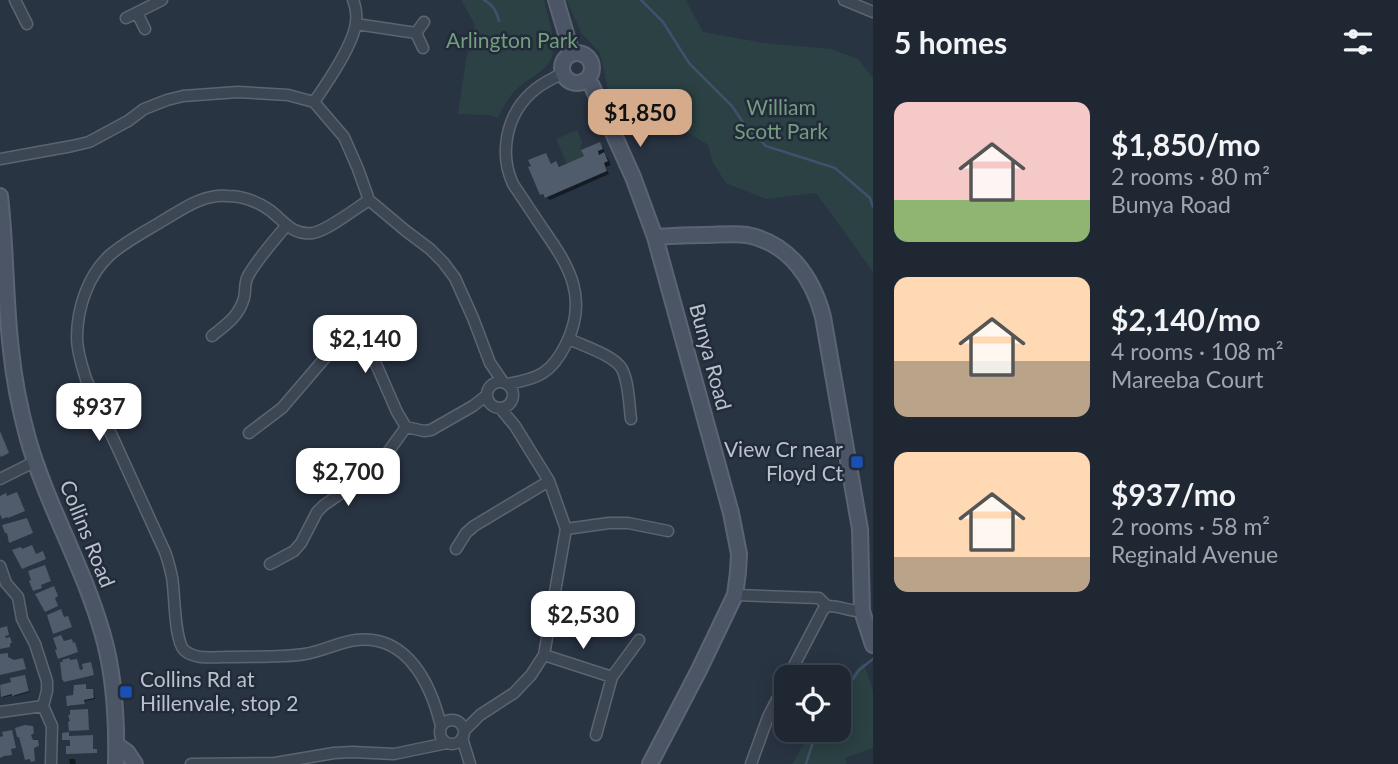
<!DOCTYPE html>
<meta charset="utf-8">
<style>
body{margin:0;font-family:Lato,sans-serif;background:#272f3a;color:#f1f3f6;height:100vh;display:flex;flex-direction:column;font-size:26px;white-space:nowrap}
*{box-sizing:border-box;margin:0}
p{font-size:23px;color:#a1a5ac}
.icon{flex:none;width:38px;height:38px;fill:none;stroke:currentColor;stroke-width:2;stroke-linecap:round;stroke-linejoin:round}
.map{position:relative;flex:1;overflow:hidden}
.details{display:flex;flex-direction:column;background:#1f2732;width:525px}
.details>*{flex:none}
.controls{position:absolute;left:774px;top:665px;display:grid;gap:14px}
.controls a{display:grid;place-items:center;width:77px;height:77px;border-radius:14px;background:#1f2732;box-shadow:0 4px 18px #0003,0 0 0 2px #3c444d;font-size:35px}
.price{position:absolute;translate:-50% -60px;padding:0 16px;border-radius:14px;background:#fff;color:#222;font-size:23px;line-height:46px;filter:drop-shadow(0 2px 4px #0008)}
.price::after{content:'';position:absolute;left:50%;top:42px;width:21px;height:16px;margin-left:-10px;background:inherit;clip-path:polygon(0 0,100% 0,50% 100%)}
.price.current{background:#d6ab8b;color:#111}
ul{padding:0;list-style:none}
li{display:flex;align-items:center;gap:21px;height:175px;padding:0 21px}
li span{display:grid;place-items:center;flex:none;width:196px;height:140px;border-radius:14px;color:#555}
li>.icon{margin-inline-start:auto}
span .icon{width:84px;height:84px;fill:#fffc;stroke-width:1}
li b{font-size:30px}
h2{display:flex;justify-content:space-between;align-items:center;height:84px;padding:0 21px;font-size:30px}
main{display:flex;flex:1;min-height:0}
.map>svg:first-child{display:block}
</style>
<main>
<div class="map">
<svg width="873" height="764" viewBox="0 0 873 764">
<rect width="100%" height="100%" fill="#293443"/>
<path fill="#2b4144" d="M461,0H544C548,16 554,33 553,50C553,71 524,79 513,93C506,101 502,109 498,118L489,115L458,114L466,60L475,25Z
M566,0H686L703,32L764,43L831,49L858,59L873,78V272L816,193L766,199L726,183L713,163L708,145L648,107L634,106L618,113L609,95L600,53L582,34Z
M577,130L582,142L580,148L584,156L567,164L556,139Z
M863,662L873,691V748L845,758L847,764H792L812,730H838V692Z"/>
<path fill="#0007" d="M599,144L603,147L605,153L603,154L608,158L611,165L606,167L609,174L550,200L542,194L546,155L552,165L556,163L560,167L586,157Z
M25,677L30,692L15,696L13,695L4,697L3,696Z
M85,686L87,691L94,692L95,699L85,701V704L70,706L68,705Z
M69,759H75L76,764H70Z"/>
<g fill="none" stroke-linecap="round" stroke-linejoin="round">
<path stroke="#3f516c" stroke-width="2.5" d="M484,0C493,4 497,12 499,21
M641,0L663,22L689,63L732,106L746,127L766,146L835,168L870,198L873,207
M838,701L859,670L873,659
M806,764L812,745L821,730"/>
</g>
<path fill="#505b6c" d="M600,142L603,149L598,151L599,155L604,152L608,161L604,163L607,171L545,198L543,194L540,195L528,167L531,166L528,160L546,153L551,164L556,161L559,167L584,156L581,150Z
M0,431L9,453L1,457L0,455Z
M17,492L25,511L8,518L7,517L2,519L0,514V496L6,493L7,496Z
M27,518L33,533L9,543L7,533H5L2,525Z
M32,545L36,554L43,551L46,559L22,569L12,550L21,547L22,549Z
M45,565L51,581L41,585L42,588L33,591L29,581L31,580L28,571Z
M54,586L58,596L55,598L58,606L45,612L35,594Z
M61,609L64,617L68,616L72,627L53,634L47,615Z
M7,626L9,635L5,636L6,638L10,637L12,643H10V647L0,649V628Z
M61,635L64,641L72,639L73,643L75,642L78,652L58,659L55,650L57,649L53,638Z
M8,653V657L14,660L23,658L26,669L0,675V654Z
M69,658L70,660L77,659L80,670L83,669L82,664L91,662L94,675L64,682L62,679L60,662H63L62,660Z
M25,675L29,691L12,696V694L1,697L0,685L11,682L10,678Z
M86,684V689H93L94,698L84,700L85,704L67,706L66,696L73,695L74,685Z
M88,709L89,730L69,731L68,722L70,721L68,715H70V710Z
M25,725L33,726L34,733L31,735L33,740H38L39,746L34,748L35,761L31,762L30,759L25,760L19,737H17L15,728Z
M12,730L16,748L11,749L12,755L4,756L0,758V737L3,736L2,732Z
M69,732V736L93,735V749H97V753L66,754V746H70V740H62V733Z"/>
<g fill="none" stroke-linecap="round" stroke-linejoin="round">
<defs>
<path id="street" d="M15,0L27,24
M844,0L873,12
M137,13L145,29
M126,18L162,0
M356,24L416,33
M423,48L416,33L424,22
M314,102C327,83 354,44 356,22C357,14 356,7 353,0
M0,159L72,146L89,142L128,121L144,109L167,100L183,96L238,92L288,95L314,102L344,137L358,169L369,200L406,231L430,249L443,262L455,278L473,318L490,363L503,382
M369,200C355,209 328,230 313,233C291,236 283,219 268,209C256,201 243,196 228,196C203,194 184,208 164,220C146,231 126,241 110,255C88,275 77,308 77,338C77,352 82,366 86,379L165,552C168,560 170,568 172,577C175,594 174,639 184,650C195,660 212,657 225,657C252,656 279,658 305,654C323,651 339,642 356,640C408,634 431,685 441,726
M212,336C227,324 239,316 244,298C246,290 244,283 248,276C258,258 273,242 286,226
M569,339C583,346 614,355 622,369C629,383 629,404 631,419
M487 395a13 13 0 1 1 26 0a13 13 0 1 1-26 0Z
M507,384C538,379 552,373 566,344C589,298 569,266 543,229C533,214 523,199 513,184C499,154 506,116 531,93C540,84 552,79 563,73
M249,433L282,408L342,338L353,331L359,333L365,339L397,412L406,427L424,431L431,430L473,406L487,395
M0,479L36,461
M566,529L609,523H628L668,531
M456,549L466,533L474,526L549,481
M270,564L294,551L301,543L317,512L324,505L372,472L381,462L406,427
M0,566L6,583L18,597L22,619L35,644L47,681V691L43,706L52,726L51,764
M735,595L819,598L827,606C839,605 849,612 862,611
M544,655L612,677
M788,677L823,610L827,606
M0,712L43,706
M440 732a12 12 0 1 1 24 0a12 12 0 1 1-24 0Z
M464,731L480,715L514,693L531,675L544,655L566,529L549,481L515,426L500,408
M596,735L612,677L639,640
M462,738L470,764
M191,764L275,763L334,753L352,752L394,754L447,743
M751,764L768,717L786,682"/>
<path id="secondary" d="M556,0L572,54
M562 68a15 15 0 1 1 30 0a15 15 0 1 1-30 0Z
M587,80L592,86L633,177L655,237L731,513L739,554L738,572L735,595L699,670L650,764
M0,196C6,247 5,299 11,350C14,380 20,410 28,439C47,505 83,566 102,632C115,675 117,720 116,764
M655,237C671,236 688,235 704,235C718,235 733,233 747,235C789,243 813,278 823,317L860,529L862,611L873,645
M117,745L127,752L135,764"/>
</defs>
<use href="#street" stroke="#5c6471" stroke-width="13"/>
<use href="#secondary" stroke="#5c6471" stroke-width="18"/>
<use href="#street" stroke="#3d4653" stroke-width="10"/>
<use href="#secondary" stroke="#4b5566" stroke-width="14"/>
</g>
<g fill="#1a4fb4" stroke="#222b39" stroke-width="2.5">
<rect x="850" y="455" width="14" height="14" rx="3.5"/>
<rect x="119" y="685" width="14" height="14" rx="3.5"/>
</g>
<g text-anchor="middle" stroke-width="5" stroke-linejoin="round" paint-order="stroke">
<g font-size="21" fill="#739d7d" stroke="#222b39">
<text x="512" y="48">Arlington Park</text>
<text x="781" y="115">William<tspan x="781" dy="24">Scott Park</tspan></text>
</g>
<g font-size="21" fill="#bbc1cd" stroke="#222b39">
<text transform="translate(710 357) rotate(75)" y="7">Bunya Road</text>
<text transform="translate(87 534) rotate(68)" y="7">Collins Road</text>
</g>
<g font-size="21" fill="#bbc1cd" stroke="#222b39" text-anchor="end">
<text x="843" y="457">View Cr near<tspan x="843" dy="24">Floyd Ct</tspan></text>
<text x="140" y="687" text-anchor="start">Collins Rd at<tspan x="140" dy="24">Hillenvale, stop 2</tspan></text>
</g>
</g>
</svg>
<div class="controls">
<a><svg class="icon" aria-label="locate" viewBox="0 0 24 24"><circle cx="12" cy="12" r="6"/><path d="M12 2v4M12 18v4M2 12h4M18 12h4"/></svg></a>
</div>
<b class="price current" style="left:640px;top:149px">$1,850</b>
<b class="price" style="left:365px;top:375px">$2,140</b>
<b class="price" style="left:99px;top:443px">$937</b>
<b class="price" style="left:348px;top:508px">$2,700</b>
<b class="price" style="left:583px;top:651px">$2,530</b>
</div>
<section class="details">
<h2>5 homes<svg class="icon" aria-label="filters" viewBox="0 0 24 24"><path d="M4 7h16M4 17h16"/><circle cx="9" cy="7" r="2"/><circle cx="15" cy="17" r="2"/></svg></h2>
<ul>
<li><span style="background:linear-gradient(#f6c9c9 70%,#8fb573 0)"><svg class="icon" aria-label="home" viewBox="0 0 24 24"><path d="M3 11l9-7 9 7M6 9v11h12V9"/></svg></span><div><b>$1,850/mo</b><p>2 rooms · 80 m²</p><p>Bunya Road</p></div></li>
<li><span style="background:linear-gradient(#ffd9b3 60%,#b9a48a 0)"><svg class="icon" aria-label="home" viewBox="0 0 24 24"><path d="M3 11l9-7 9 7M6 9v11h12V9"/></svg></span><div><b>$2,140/mo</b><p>4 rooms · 108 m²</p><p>Mareeba Court</p></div></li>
<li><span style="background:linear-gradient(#ffd9b3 75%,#b9a48a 0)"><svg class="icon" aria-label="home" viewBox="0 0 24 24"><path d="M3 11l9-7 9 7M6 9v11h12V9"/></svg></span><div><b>$937/mo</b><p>2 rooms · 58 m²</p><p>Reginald Avenue</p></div></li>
</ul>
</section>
</main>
